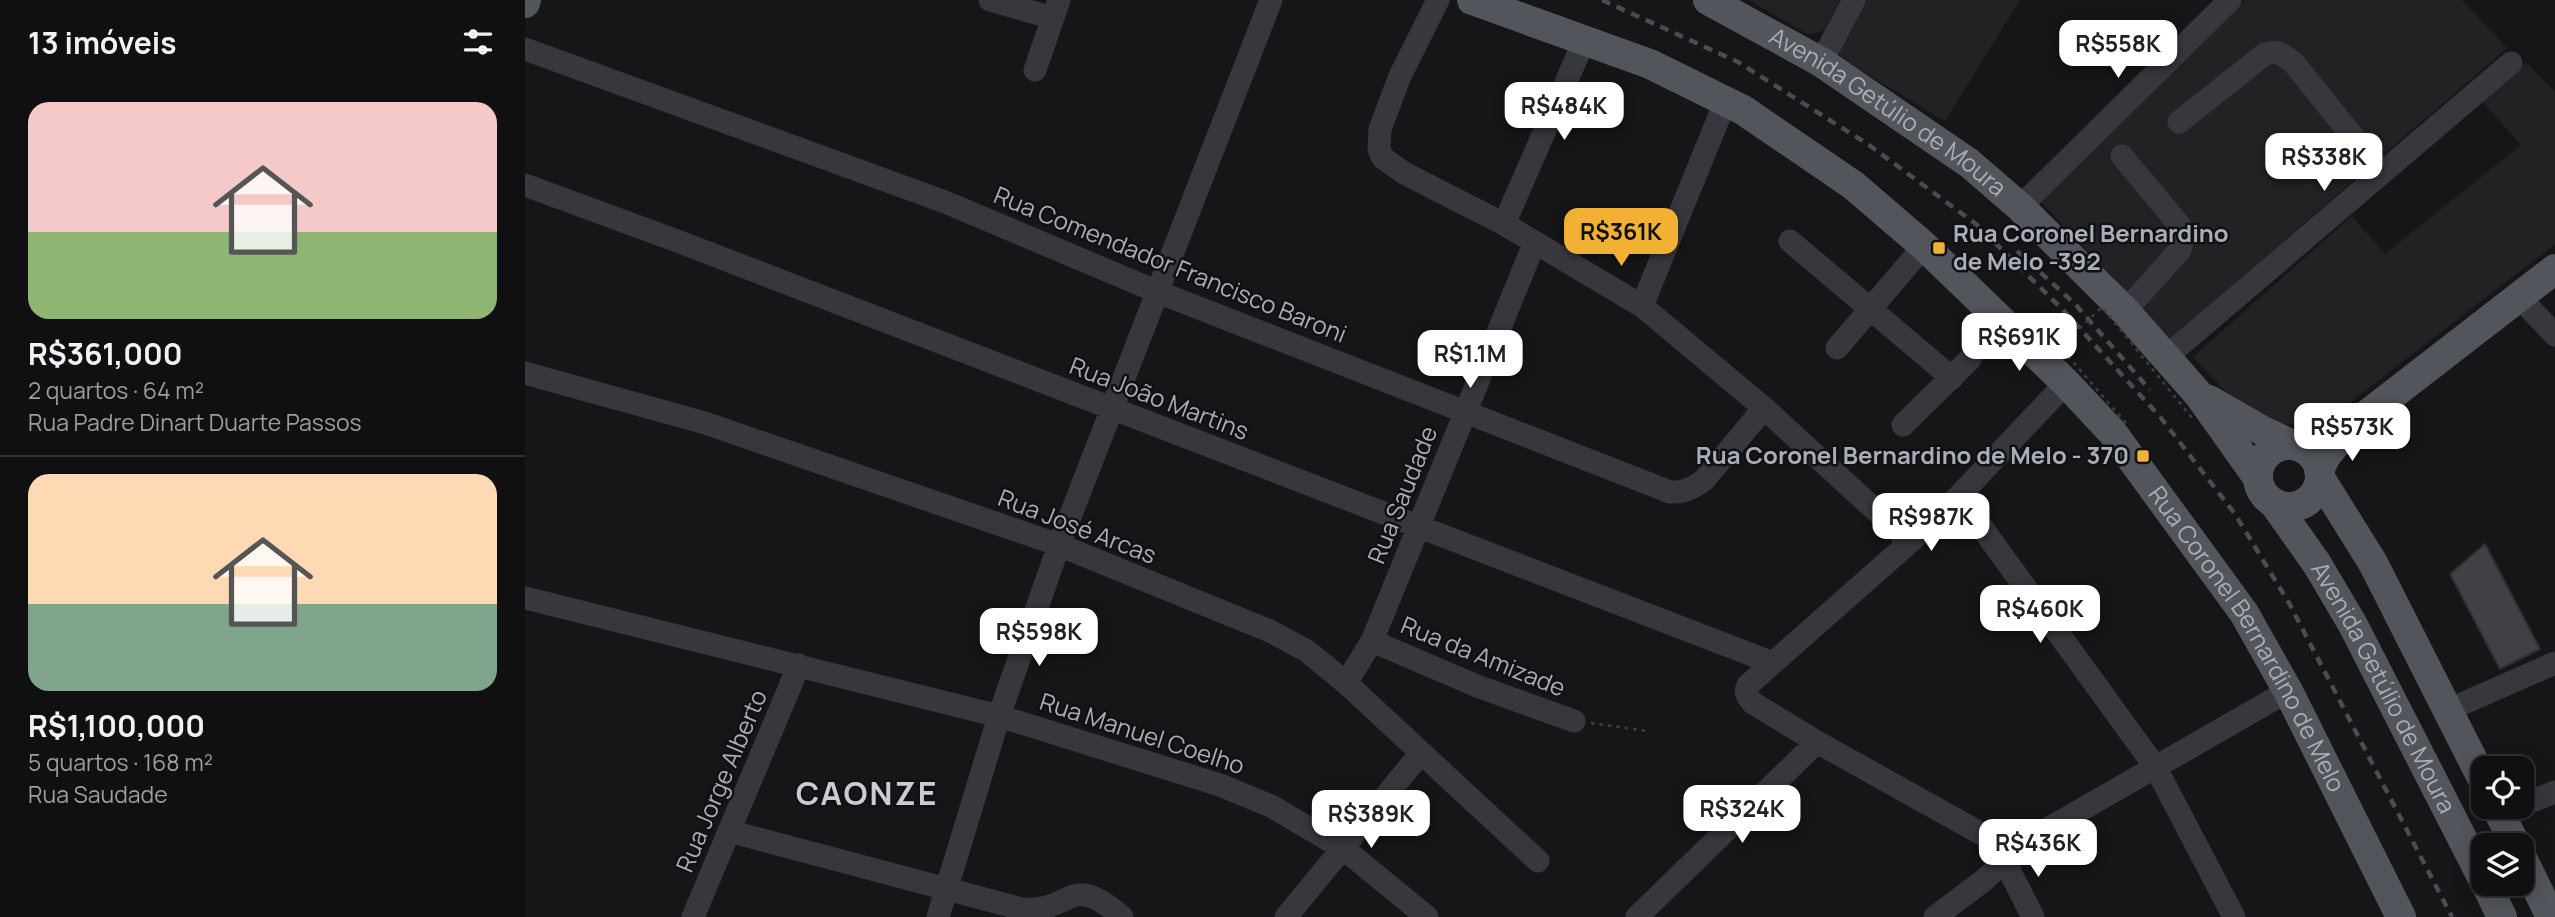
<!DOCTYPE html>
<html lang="pt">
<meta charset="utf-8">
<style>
body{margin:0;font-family:Manrope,sans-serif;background:#19191b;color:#f1f3f6;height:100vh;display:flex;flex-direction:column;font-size:26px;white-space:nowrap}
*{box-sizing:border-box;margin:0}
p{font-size:23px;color:#9c9d9f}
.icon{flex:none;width:38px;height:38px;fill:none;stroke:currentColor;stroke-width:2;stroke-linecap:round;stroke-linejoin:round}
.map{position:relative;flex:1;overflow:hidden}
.panel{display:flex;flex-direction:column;background:#101012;width:525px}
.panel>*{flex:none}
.buttons{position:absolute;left:1946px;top:756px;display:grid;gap:14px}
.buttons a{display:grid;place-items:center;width:63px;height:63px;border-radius:14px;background:#101012;box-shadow:0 4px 18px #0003,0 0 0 2px #303032;font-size:35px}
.price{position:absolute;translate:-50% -60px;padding:0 16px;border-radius:14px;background:#fff;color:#222;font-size:23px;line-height:46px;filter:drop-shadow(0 2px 4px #0008)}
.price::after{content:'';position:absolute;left:50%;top:42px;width:21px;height:16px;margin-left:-10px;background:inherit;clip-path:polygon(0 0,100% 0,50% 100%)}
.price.active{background:#f2b134;color:#111}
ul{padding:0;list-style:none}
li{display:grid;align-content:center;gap:14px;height:371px;padding:0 28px}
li+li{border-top:2px solid #303032}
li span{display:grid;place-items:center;height:217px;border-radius:21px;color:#555}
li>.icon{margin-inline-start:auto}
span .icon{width:126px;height:126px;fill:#fffc;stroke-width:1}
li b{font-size:30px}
h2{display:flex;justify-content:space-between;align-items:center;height:84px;padding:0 28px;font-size:30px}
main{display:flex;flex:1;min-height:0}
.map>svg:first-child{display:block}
</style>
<main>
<section class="panel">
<h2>13 imóveis<svg class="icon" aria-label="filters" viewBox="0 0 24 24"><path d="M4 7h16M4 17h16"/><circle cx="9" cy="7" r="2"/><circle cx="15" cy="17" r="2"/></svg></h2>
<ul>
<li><span style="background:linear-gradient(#f6c9c9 60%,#8fb573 0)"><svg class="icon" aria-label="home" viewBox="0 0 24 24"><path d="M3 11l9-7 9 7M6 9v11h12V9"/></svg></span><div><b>R$361,000</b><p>2 quartos · 64 m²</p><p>Rua Padre Dinart Duarte Passos</p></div></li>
<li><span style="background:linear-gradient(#ffd9b3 60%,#7fa58c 0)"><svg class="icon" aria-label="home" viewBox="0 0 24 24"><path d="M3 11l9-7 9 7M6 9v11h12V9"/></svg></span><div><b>R$1,100,000</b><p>5 quartos · 168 m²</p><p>Rua Saudade</p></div></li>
</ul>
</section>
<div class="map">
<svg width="2030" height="917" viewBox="0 0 2030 917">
<rect width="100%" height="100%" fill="#161618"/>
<path fill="#222225" d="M1224,0H1315L1300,29L1292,33L1282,34Z
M1338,0H1495L1420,121L1312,56L1313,48Z
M1720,0H1937L1982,48L1645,339L1514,200Z
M2001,62L2030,92V244L1806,417L1781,424L1765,425L1746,421L1725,412L1698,389L1668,357L1827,216L1860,254L1996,145L1956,100Z"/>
<path fill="#404145" stroke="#303034" stroke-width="2" d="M1960,544L2015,649L1975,669L1925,574Z"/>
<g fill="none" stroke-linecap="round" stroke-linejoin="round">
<path stroke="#3d3f44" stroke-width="2.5" stroke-dasharray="3.5 5" stroke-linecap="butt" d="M1066,723L1122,731"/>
<path stroke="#37383d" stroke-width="23" d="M465,0L528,18
M913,0L875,76L855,129L854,149L858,158L879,173L979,224L1117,306L1239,408L1385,542
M0,49L420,202L633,292L1145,492C1159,493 1168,488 1179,480L1239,408
M1296,62L1329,0
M510,70L534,0
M1654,122L1740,54C1753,50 1758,55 1768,62L1857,173
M1597,156L1656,227L1658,238L1655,250L1600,311
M0,185L155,242L1248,663
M1495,207L1705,0
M979,224L1059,41
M1265,241L1427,378
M1994,297L2030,335
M1117,306L1201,100
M1312,348L1399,246
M1641,357L1986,63
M0,373L180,423L534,545L745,631L782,651L821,683L1013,861
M1378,425L1446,358
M1434,496L1631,768L1709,917
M0,598L474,716L695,785L746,806L819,849L902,917
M847,641L952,686L1049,721
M821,683L847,641L1009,244
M1923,710L2030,663
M1997,805L2030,792
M204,831L497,909C549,913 542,870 597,917
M168,917L274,665
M413,917L474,716L534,545L746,0
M761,917L896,753
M1112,917L1292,742
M1410,917L1458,881L1500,842L1763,691
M1508,917L1479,860L1464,838L1292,742L1228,703C1223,698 1219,692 1223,685L1385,542L1434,496L1541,383"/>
<g stroke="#53555c" stroke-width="30">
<path id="s1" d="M947,0L1125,64L1218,110L1328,185L1399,246L1541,383L1587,432L1719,613L1763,691L1876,917"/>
<path id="s2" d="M1183,0L1296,62L1444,163L1495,207L1600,311L1674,395L1733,478"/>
<path d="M0,3L1,0"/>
<path d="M1684,400L1736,430L1768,445"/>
<circle cx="1764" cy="476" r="31"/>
<path d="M1794,470L1801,456L1822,430L2030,269"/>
<path d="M1795,478L1848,563L1958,780"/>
<path id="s3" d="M1749,503L1792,564L1828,625L1958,879"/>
<path d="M1971,807L1991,845"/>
<path d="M1997,858L2026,917"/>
<path d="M1961,884L1977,917"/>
</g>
<path stroke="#4a4c52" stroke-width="4.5" stroke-dasharray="9 7" stroke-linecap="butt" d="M1077,0L1213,62L1344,145L1451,224L1538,310L1636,418L1710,514L1764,603L1927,917
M1492,251L1550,304L1625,390"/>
<path stroke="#3d3f44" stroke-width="2.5" stroke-dasharray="3.5 5" stroke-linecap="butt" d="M1601,423L1535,347L1577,307L1667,418"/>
</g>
<g fill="#f2b134" stroke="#111113" stroke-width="2.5">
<rect x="1407" y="241" width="14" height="14" rx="3.5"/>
<rect x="1611" y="449" width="14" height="14" rx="3.5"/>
</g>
<g text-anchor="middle" stroke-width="5" stroke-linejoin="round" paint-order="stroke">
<g font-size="24" fill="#a8adb8" stroke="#111113">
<text dy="8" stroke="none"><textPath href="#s2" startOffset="212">Avenida Getúlio de Moura</textPath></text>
<text transform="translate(645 265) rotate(22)" y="8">Rua Comendador Francisco Baroni</text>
<text transform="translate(634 399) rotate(21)" y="8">Rua João Martins</text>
<text transform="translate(878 495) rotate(-68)" y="8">Rua Saudade</text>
<text transform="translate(552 527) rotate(21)" y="8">Rua José Arcas</text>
<text dy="8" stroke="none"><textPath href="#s1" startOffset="1032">Rua Coronel Bernardino de Melo</textPath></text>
<text transform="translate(958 657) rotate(22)" y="8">Rua da Amizade</text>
<text dy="8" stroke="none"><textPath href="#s3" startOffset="215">Avenida Getúlio de Moura</textPath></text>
<text transform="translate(617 734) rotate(18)" y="8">Rua Manuel Coelho</text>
<text transform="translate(197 781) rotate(-67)" y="8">Rua Jorge Alberto</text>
</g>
<g font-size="24" font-weight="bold" fill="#a8adb8" stroke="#111113" text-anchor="start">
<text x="1428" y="242">Rua Coronel Bernardino<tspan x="1428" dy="28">de Melo -392</tspan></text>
<text x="1604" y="464" text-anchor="end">Rua Coronel Bernardino de Melo - 370</text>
</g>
<g font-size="32" font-weight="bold" letter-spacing="2" fill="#c9ccd4" stroke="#111113">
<text x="342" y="805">CAONZE</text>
</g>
</g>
</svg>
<div class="buttons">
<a><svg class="icon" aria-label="locate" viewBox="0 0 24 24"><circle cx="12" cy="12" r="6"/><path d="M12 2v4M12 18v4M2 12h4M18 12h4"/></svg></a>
<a><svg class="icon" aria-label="layers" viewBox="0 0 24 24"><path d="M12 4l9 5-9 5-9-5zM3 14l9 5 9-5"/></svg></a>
</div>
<b class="price" style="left:1593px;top:80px">R$558K</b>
<b class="price" style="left:1039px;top:142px">R$484K</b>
<b class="price" style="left:1799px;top:193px">R$338K</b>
<b class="price active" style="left:1096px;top:268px">R$361K</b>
<b class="price" style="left:1494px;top:373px">R$691K</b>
<b class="price" style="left:945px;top:390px">R$1.1M</b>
<b class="price" style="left:1827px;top:463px">R$573K</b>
<b class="price" style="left:1406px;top:553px">R$987K</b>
<b class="price" style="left:1515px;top:645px">R$460K</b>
<b class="price" style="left:514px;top:668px">R$598K</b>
<b class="price" style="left:1217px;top:845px">R$324K</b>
<b class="price" style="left:846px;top:850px">R$389K</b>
<b class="price" style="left:1513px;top:879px">R$436K</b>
</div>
</main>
